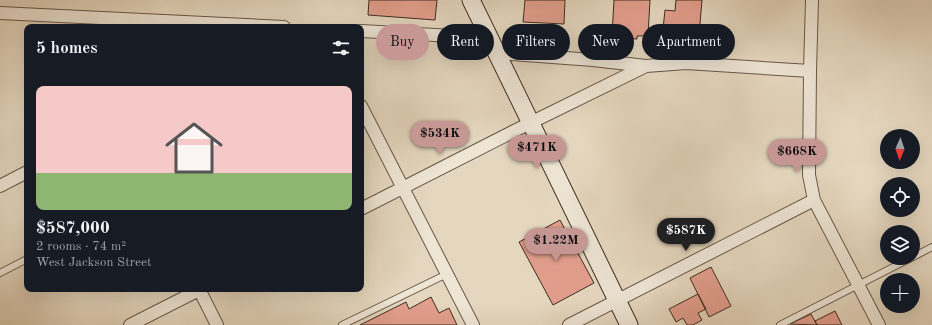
<!DOCTYPE html>
<meta charset="utf-8">
<style>
body{margin:0;font-family:"Old Standard TT",serif;background:#242831;color:#f1f3f6;height:100vh;display:flex;flex-direction:column;font-size:15px;white-space:nowrap}
*{box-sizing:border-box;margin:0}
p{font-size:13px;color:#9ea1a6}
.icon{flex:none;width:22px;height:22px;fill:none;stroke:currentColor;stroke-width:2;stroke-linecap:round;stroke-linejoin:round}
.map{position:relative;flex:1;overflow:hidden}
.details{position:absolute;left:24px;top:24px;width:340px;height:268px;display:flex;flex-direction:column;background:#171b24;border-radius:8px;box-shadow:0 4px 16px #0002}
.details>*{flex:none}
.guide{position:absolute;left:376px;top:24px;width:380px;height:36px;display:flex;gap:8px}
.needle{width:26px;rotate:182deg}
.fabs{position:absolute;left:880px;top:129px;display:grid;gap:8px}
.fabs a{display:grid;place-items:center;width:40px;height:40px;border-radius:50%;background:#171b24;box-shadow:0 4px 16px #0002;font-size:20px}
.price{position:absolute;translate:-50% -34px;padding:0 9px;border-radius:14px;background:#c59692;color:#111;font-size:13px;line-height:26px;filter:drop-shadow(0 1px 2px #0008)}
.price::after{content:'';position:absolute;left:50%;top:24px;width:12px;height:9px;margin-left:-6px;background:inherit;clip-path:polygon(0 0,100% 0,50% 100%)}
.price.active{background:#222;color:#fff}
ul{padding:0;list-style:none}
li{display:grid;align-content:center;gap:8px;height:212px;padding:0 12px}
li span{display:grid;place-items:center;height:124px;border-radius:8px;color:#555}
li>.icon{margin-inline-start:auto}
span .icon{width:72px;height:72px;fill:#fffc;stroke-width:1}
li b{font-size:17px}
h2{display:flex;justify-content:space-between;align-items:center;height:48px;padding:0 12px;font-size:17px}
.pill{padding:0 14px;border-radius:18px;background:#171b24;box-shadow:0 4px 16px #0002;font-size:14px;line-height:36px}
.pill.active{background:#c59692;color:#111}
.map>svg:first-child{display:block}
</style>
<div class="map">
<svg width="932" height="325" viewBox="0 0 932 325">
<rect width="100%" height="100%" fill="#e5d7bf"/>
<filter id="stains"><feTurbulence type="fractalNoise" baseFrequency=".005" numOctaves="4"/><feColorMatrix values="0 0 0 0 .2 0 0 0 0 .09 0 0 0 0 .02 0 0 0 .5 -.17"/></filter>
<radialGradient id="worn" r=".72"><stop offset=".6" stop-color="#630" stop-opacity="0"/><stop offset="1" stop-color="#630" stop-opacity=".3"/></radialGradient>
<path fill="#e29f8d" stroke="#3f2d21" d="M369,0H437L435,20L368,15Z
M525,0H565L564,24L523,22Z
M614,0H650L648,36H637V39L624,38V35L612,34Z
M676,0H702L699,35L675,33V29H663L665,10L675,11Z
M560,220L594,283L553,305L519,242Z
M711,267L731,306L709,317L690,278Z
M698,294L706,309L698,313L702,320L693,325H687L683,318L676,322L669,309Z
M431,297L439,313L449,308L457,325H360L406,302L409,309Z
M835,311L842,325H817L815,321Z
M811,314L817,325L790,324Z"/>
<g fill="none" stroke-linecap="round" stroke-linejoin="round">
<defs>
<path id="lane" d="M913,257L932,247
M0,273L27,259
M342,325L447,274
M780,325L911,258"/>
<path id="street" d="M812,0L810,71L809,175L814,200L879,325
M0,13L284,27
M361,31L490,38
M498,53L593,60L646,66
M361,106L473,325
M0,186L27,172
M361,209L530,123L646,66L686,63L810,71
M199,289L217,325
M130,325L201,289
M569,325L814,200"/>
<path id="secondary" d="M471,0L629,325"/>
</defs>
<use href="#lane" stroke="#685848" stroke-width="8"/>
<use href="#street" stroke="#685848" stroke-width="14"/>
<use href="#secondary" stroke="#3f2d21" stroke-width="19"/>
<use href="#lane" stroke="#eee5d5" stroke-width="6"/>
<use href="#street" stroke="#eee5d5" stroke-width="12"/>
<use href="#secondary" stroke="#eee5d5" stroke-width="17"/>
</g>
<rect width="100%" height="100%" filter="url(#stains)"/>
<rect width="100%" height="100%" fill="url(#worn)"/>
</svg>
<div class="fabs">
<a><svg class="needle" viewBox="-14 -14 28 28"><path d="M0-13l5 13h-10z" fill="#e53935"/><path d="M0 13l5-13h-10z" fill="#9ea1a6"/></svg></a>
<a><svg class="icon" aria-label="locate" viewBox="0 0 24 24"><circle cx="12" cy="12" r="6"/><path d="M12 2v4M12 18v4M2 12h4M18 12h4"/></svg></a>
<a><svg class="icon" aria-label="layers" viewBox="0 0 24 24"><path d="M12 4l9 5-9 5-9-5zM3 14l9 5 9-5"/></svg></a>
<a>+</a>
</div>
<b class="price" style="left:440px;top:155px">$534K</b>
<b class="price" style="left:537px;top:169px">$471K</b>
<b class="price" style="left:797px;top:173px">$668K</b>
<b class="price active" style="left:686px;top:252px">$587K</b>
<b class="price" style="left:556px;top:262px">$1.22M</b>
<div class="guide">
<a class="pill active">Buy</a>
<a class="pill">Rent</a>
<a class="pill">Filters</a>
<a class="pill">New</a>
<a class="pill">Apartment</a>
</div>
<section class="details">
<h2>5 homes<svg class="icon" aria-label="filters" viewBox="0 0 24 24"><path d="M4 7h16M4 17h16"/><circle cx="9" cy="7" r="2"/><circle cx="15" cy="17" r="2"/></svg></h2>
<ul>
<li><span style="background:linear-gradient(#f6c9c9 70%,#8fb573 0)"><svg class="icon" aria-label="home" viewBox="0 0 24 24"><path d="M3 11l9-7 9 7M6 9v11h12V9"/></svg></span><div><b>$587,000</b><p>2 rooms · 74 m²</p><p>West Jackson Street</p></div></li>
</ul>
</section>
</div>
